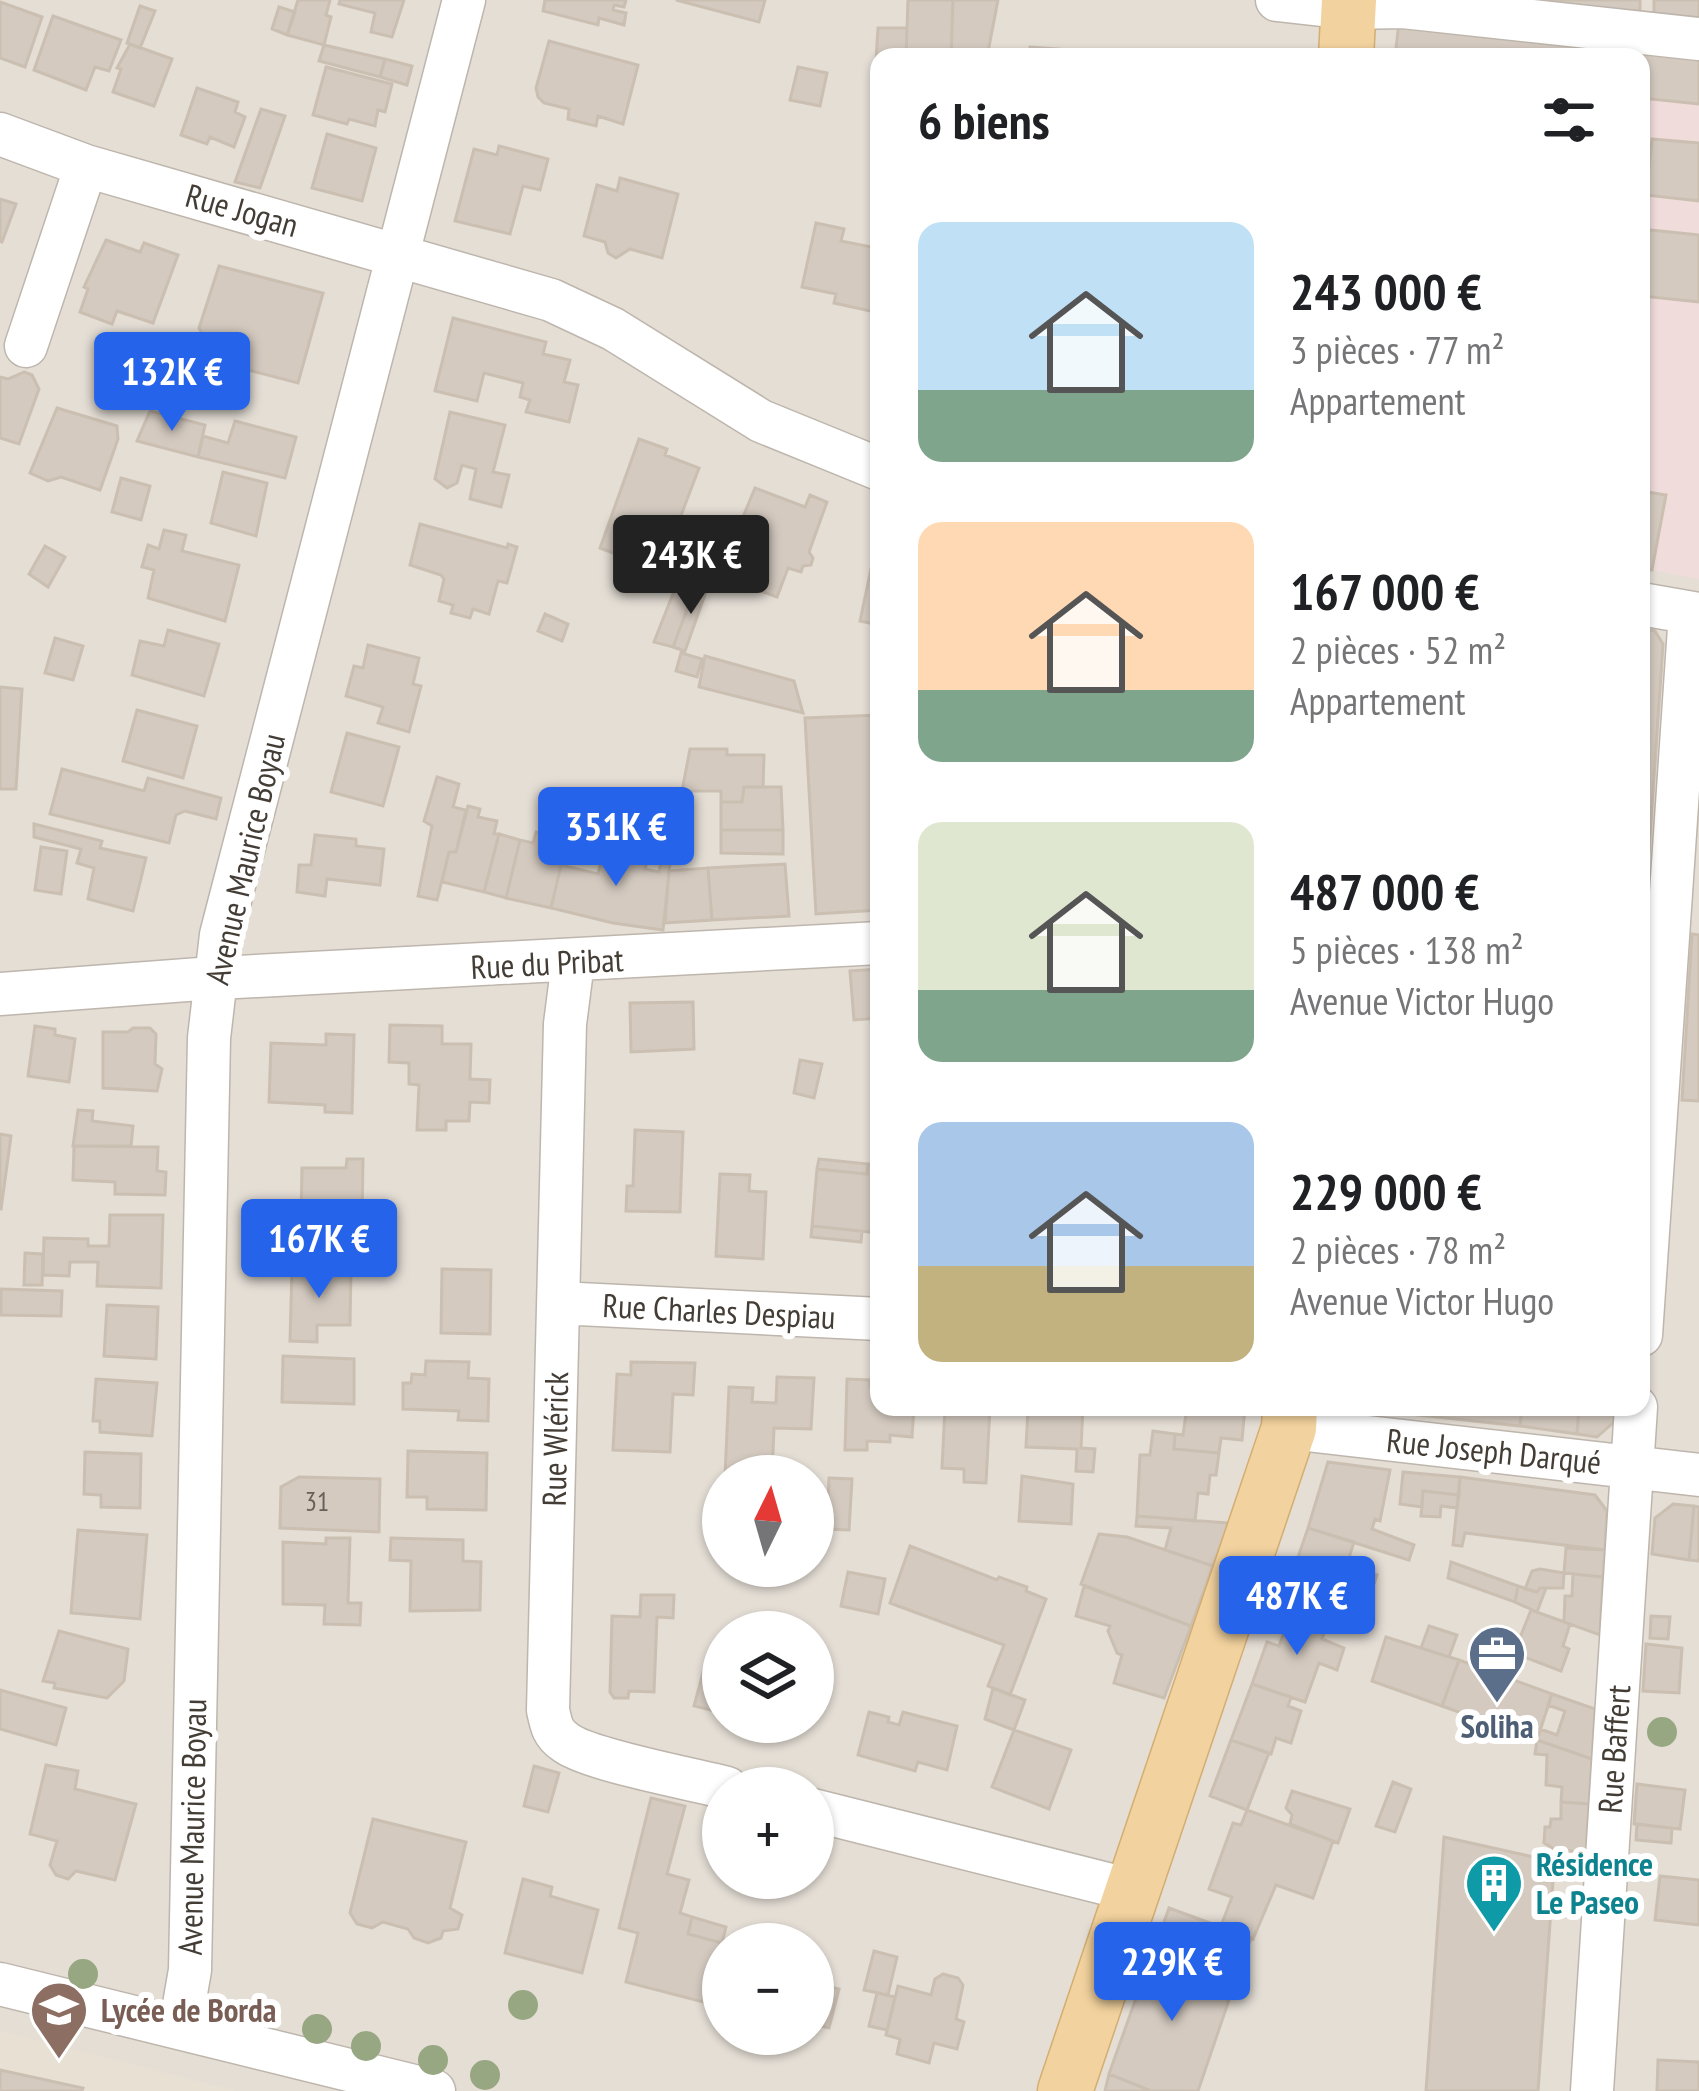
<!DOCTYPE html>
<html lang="fr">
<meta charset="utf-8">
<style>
body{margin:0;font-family:"PT Sans Narrow",sans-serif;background:#f6f6f6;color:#202124;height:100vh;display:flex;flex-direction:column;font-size:45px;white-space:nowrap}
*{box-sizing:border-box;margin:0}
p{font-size:39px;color:#757577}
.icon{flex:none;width:66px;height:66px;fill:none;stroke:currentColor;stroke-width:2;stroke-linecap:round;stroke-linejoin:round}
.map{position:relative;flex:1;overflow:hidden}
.panel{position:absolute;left:870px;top:48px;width:780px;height:1368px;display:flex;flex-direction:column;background:#fff;border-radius:24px;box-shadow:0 3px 9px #0004}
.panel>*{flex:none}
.needle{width:78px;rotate:5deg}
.tools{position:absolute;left:702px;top:1455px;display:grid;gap:24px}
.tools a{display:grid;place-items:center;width:132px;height:132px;border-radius:50%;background:#fff;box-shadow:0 3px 9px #0004;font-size:60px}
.price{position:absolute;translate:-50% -102px;padding:0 27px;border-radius:12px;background:#2563eb;color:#fff;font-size:39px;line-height:78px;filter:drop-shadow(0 3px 6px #0008)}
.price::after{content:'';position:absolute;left:50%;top:72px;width:36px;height:27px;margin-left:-18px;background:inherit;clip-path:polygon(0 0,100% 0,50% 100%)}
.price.active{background:#222;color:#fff}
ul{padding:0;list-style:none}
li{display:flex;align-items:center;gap:36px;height:300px;padding:0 48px}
li span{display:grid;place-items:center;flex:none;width:336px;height:240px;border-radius:24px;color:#555}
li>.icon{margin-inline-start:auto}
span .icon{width:144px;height:144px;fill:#fffc;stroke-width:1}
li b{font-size:51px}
h2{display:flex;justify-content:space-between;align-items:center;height:144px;padding:0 48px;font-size:51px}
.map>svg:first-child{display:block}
</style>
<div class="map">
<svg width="1699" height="2091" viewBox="0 0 1699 2091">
<rect width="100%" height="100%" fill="#f1ede6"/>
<path fill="#e4ded5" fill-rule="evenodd" d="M0,0H1699V2091H0ZM879,57H1641V1407H879ZM723,1476H813V1566H723ZM723,1632H813V1722H723ZM723,1788H813V1878H723ZM723,1944H813V2034H723Z"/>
<path fill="#e8e0d2" d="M0,2031L236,2091H0Z"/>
<path fill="#f0dcdb" d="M1399,22L1699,54V579L1641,568V57H1395Z"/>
<path fill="#d4cac0" stroke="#cbbfb1" stroke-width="3" d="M298,0H330L326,15L331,17L324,45L287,35Z
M340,0H404L392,37L371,32L375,13L339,4Z
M545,0H626L624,7L614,5L613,10L626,13L624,25L599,18L598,25L543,11Z
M676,0H765L759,22Z
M908,0H953L951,57H906Z
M953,0H998L987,57H951Z
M1516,0H1640V14Z
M1654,0H1699V20L1654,15Z
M0,2L42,17L25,67L0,58Z
M140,6L155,11L140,48L127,43Z
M279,7L295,12L287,35L272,29Z
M53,16L121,40L109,71L95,67L86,90L34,70Z
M1399,22L1594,43L1593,57H1395Z
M878,28H907L906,57L876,60Z
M549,41L638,65L623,124L598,116L596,126L568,119L569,109L544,103L538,97L536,88Z
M1594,43L1699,54V104L1641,98V57H1593Z
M130,44L172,59L154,106L113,92L121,69L117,68Z
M324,45L385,59L380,77L319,61Z
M1030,47L1164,57H1029Z
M385,59L412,66L407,85L380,77Z
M326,67L392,84L385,112L378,110L375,126L349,119L347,124L313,115Z
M798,67L827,73L820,106L790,100Z
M197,88L238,102L235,112L245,117L234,147L210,137L207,144L181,135Z
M261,109L285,116L260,188L235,182Z
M327,134L376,148L362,201L312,188Z
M1652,139L1699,143V201L1646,195Z
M499,146L548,159L540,190L523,186L510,234L455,221L474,149L497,155Z
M620,178L678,194L662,258L630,249L616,258L608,253L605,242L584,236L597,185L617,191Z
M0,199L16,204L2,242L0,241Z
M816,223L844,229L841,241L871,247L874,236L879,237V296L875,312L834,303L836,294L802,287Z
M1641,229L1699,235V302L1641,296Z
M106,240L140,252L144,243L178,255L153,323L117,311L112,324L80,312L88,289L84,287Z
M219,266L323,293L298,383L206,359L211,337L203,335L199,328Z
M453,318L546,342L543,354L570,360L564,382L578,385L569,422L526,412L530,400L520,397L523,383L484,373L477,401L435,391Z
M24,372L32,375L39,389L19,444L0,438V377L8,379Z
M57,408L117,426L118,439L100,490L61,477L48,481L30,473Z
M150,411L205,425L198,457L137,441Z
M450,412L505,425L493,472L509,475L501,507L470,499L476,469L462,465L457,483L447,488L435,479Z
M235,421L296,437L285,478L198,457L203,436L228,443Z
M639,439L667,449L665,455L699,468L664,560L628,546L624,557L600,548Z
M223,472L267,483L256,536L211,523Z
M121,478L150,486L141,520L112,512Z
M755,488L805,507L810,495L827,502L809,552L813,558L811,565L803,566L801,572L788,568L777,597L719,575Z
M1641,491L1666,495L1652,570L1641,568Z
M420,524L507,548L508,544L517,547L507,583L498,581L489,614L473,609L470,618L451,613L453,605L439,601L444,579L441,575L410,565Z
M164,530L186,535L182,551L239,565L225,621L148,598L154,570L142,567L148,545L159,549Z
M879,531V647H875L879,625L860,621Z
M45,546L65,557L48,587L29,574Z
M680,576L697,583L673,647L654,642Z
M697,583L708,586L685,651L673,647Z
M545,614L568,624L562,641L538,631Z
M1641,628L1655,631L1663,644L1652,808L1641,806Z
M168,630L219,644L204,696L132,675L140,641L164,646Z
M55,638L83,646L73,680L45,673Z
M368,645L419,658L413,684L421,686L409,732L378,723L383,707L346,696L354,666L363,668Z
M681,653L702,659L697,677L676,671Z
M705,656L794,681L803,713L699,687Z
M0,687L22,689L16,789H0Z
M137,710L197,726L183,778L123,761Z
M879,715V910L816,914L805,718Z
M347,733L399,747L383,806L331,792Z
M690,749H727V755H764L763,787H744L742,802H721V791H682Z
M62,769L144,791L148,778L221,798L216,819L185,811L176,815L169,843L50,814Z
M437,777L459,784L453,807L466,810L456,852H449L437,900L418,896L432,826L424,821Z
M744,787H781L783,830H721V802H742Z
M468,806L480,809L478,817L497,821L494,834H499L484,892L442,882L449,852H456Z
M1641,806L1652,808L1648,868L1641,867Z
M34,824L102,841L100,848L146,858L133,911L88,899L94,868L77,863L81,849L34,837Z
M721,830H783V854L721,853Z
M536,832L567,840L551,908L506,898L520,840L533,843Z
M499,834L520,840L506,898L484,892Z
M315,835L356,839V846L384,849L380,885L327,879L325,896L297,892L299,865H311Z
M607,838L650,850L645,869L659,872L661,862L670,863L663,930L613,923L551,908L561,865L598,874Z
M41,847L67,851L61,894L35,890Z
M785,864L789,916L712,920L708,868Z
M708,868L712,920L665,923L669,871Z
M1692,934L1699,935V1101L1682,1100Z
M879,969V1018L854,1020L850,971Z
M693,1002L694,1049L631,1052L630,1003Z
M390,1025L442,1026V1044H471L470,1079L490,1080L489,1103L470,1102L469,1121H446V1130H417L419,1085L409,1084V1063L389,1062Z
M35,1026L55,1029V1035L75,1039L69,1082L28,1076Z
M133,1028H150L156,1034L155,1064L162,1069L157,1091L103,1088V1032H128Z
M326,1034L354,1035L352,1113L325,1112V1105L269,1102L271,1043L326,1045Z
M800,1060L822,1064L814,1098L794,1093Z
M78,1110L93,1111L92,1121L133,1126L131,1146H73Z
M635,1130L683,1132L680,1212L626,1211L627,1186H633Z
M0,1134L11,1136L1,1209H0Z
M74,1146L158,1147L157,1171L166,1172L165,1195L115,1194V1182L73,1180Z
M347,1159H363L362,1221L301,1219L302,1168H346Z
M819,1159L868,1164L867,1174L817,1169Z
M868,1164L879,1165V1233L812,1226L817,1169L867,1174Z
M720,1174L750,1175L749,1191L766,1192L763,1259L716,1256Z
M110,1215H163L161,1288L97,1286L98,1262H70L69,1276L43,1275L44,1238L88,1239V1246H109Z
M812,1226L862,1231L861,1242L811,1237Z
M25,1253L43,1254L42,1285H24Z
M292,1269H351L350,1325H317V1342L290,1341Z
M442,1269L491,1270L490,1334L441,1333Z
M1,1289L62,1291L61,1316L1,1315Z
M107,1305L158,1307L156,1359L104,1356Z
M283,1356L354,1359V1404L282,1402Z
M426,1361L469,1362L468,1378L489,1379L488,1421L458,1420L459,1411L403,1409V1383H411L412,1374L425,1375Z
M631,1362L695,1363L693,1395L673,1394L670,1452L613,1450L617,1374L631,1375Z
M777,1377L814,1378L811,1429L774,1428L772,1476H725L729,1387L753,1388L752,1402L776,1403Z
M96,1379L157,1383L152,1436L100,1432V1421H93Z
M847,1379L870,1380V1387H879V1407H914L912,1437L890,1435V1442L867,1441V1450H845Z
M945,1407H990L986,1483L964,1482V1469L942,1468Z
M1034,1407H1083L1081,1448L1095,1449L1093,1472L1076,1471L1077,1449L1026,1447L1028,1408Z
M1187,1407L1205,1414H1218L1224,1407H1245L1242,1440L1221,1438L1219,1453L1174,1449L1175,1434L1183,1435Z
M1410,1407H1522L1520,1426L1409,1414Z
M1522,1407H1579L1577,1434L1520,1426Z
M1579,1407H1615L1614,1422L1597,1437L1577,1434Z
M1153,1431L1175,1434L1174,1449L1219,1453L1216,1475H1210L1208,1494L1198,1493L1195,1521L1137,1516L1140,1455H1150Z
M408,1451L487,1453L486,1510L427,1509V1497H407Z
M85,1452L141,1454L140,1508L101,1507V1495L84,1494Z
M1328,1462L1390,1470L1380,1521L1375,1519L1372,1529L1414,1545L1409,1560L1308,1528Z
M1403,1472L1460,1477L1459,1495L1423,1491L1422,1507L1400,1504Z
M1022,1476L1073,1484L1071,1524L1019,1521Z
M299,1477L380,1479L379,1532L280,1528L281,1487Z
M1460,1477L1595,1495L1607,1511L1605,1550L1465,1533L1462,1546L1453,1545Z
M829,1478L852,1479L849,1530L827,1529Z
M1423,1491L1459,1495L1457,1508L1441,1506L1440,1517L1421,1516Z
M1673,1504L1694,1506L1689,1560L1652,1554L1655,1518Z
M1694,1506L1699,1507V1561L1689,1560Z
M1137,1516L1229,1523L1213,1566L1165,1550L1171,1528L1136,1526Z
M1308,1528L1354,1542L1347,1564L1377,1575L1359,1627L1340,1620L1342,1613L1286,1592Z
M78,1530L147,1535L140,1619L71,1613Z
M1099,1534L1127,1537L1213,1566L1191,1626L1081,1584Z
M326,1538H350L348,1603H361L360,1625L324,1624L325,1605L283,1604V1542L326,1544Z
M391,1538L463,1540V1561L481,1562L480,1610L410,1611L411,1561L390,1560Z
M910,1546L997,1580L999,1577L1027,1587L1026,1591L1046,1599L1010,1695L988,1686L1004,1645L890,1603Z
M1566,1548L1605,1550L1603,1577L1564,1573Z
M1451,1562L1518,1586L1515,1602L1448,1578Z
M1540,1569L1564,1573L1563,1588H1540L1537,1592L1525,1589L1532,1571Z
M848,1572L885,1579L878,1614L841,1606Z
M1573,1574L1603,1577L1600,1635L1564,1622L1565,1596H1572Z
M1084,1586L1191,1626L1164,1698L1114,1683L1122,1655L1117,1653L1108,1631L1110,1626L1076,1616Z
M1518,1586L1537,1592L1540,1588H1546L1537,1612L1515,1602Z
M641,1595H674L673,1618L657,1617L654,1692L629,1691L628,1698H614L610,1692L612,1616L640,1617Z
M1292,1610L1328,1623L1322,1639L1344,1648L1337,1670L1319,1663L1305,1702L1252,1684L1267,1642L1279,1646Z
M1531,1610L1570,1624L1563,1646L1569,1649L1561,1671L1514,1653Z
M1651,1616L1670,1617L1668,1639L1650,1638Z
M1429,1626L1457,1635L1449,1657L1421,1648Z
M59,1631L128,1649L124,1681L107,1698L54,1688L55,1683L43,1681Z
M1386,1637L1459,1660L1442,1706L1372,1681Z
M1486,1639L1511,1648L1502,1676L1477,1667Z
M1646,1644L1682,1648L1679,1693L1643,1691Z
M708,1654L723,1658V1704L718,1703L715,1711L694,1706Z
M1459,1660L1552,1694L1537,1740L1442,1706Z
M1252,1684L1291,1697L1288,1706L1301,1711L1291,1743L1276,1738L1271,1754L1231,1740Z
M993,1688L1025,1700L1014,1730L985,1719Z
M0,1690L66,1708L56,1745L0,1729Z
M1552,1694L1595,1709L1592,1759L1537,1740L1540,1729L1557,1735L1565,1711L1548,1705Z
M869,1712L889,1717L888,1722L899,1725L903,1712L957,1726L947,1770L918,1762L915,1771L858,1755Z
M1014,1730L1071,1750L1049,1809L992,1787Z
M1231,1740L1269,1753L1247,1810L1210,1796Z
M1537,1740L1592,1759L1589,1804L1561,1802L1562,1787L1546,1785L1547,1755L1535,1754Z
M46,1765L78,1771L75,1789L136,1804L115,1880L76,1871L68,1879L56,1875L50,1865L57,1841L30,1834Z
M534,1766L559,1773L548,1812L524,1806Z
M1393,1782L1411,1789L1395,1832L1376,1826Z
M1637,1784L1685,1790L1680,1829L1634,1824Z
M1292,1791L1350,1809L1338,1843L1290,1824L1292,1815L1286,1808Z
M651,1798L685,1806L667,1874L689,1880L680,1913L692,1917L688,1934L722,1943L707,2003L626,1982L638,1933L619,1928Z
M1561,1802L1589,1804L1586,1852L1556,1850L1544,1843L1545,1827H1550L1551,1819H1561Z
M1247,1810L1333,1841L1313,1898L1276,1885L1253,1939L1221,1926L1232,1897L1209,1889L1233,1823L1241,1825Z
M373,1819L466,1842L450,1908L462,1915L458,1929L443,1931L441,1938L428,1943L414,1938L408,1929L383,1922L372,1928L357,1924L350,1913Z
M1637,1824L1672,1828L1671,1843L1636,1840Z
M1444,1837L1538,1858L1543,1881H1553L1538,2091H1426Z
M1660,1876L1699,1880V1925L1655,1920Z
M523,1879L552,1887L550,1896L598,1910L582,1973L505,1953Z
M1169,1908L1251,1938L1242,1965L1159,1936Z
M692,1917L726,1927L722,1943L688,1934Z
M1159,1936L1242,1965L1228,2003L1217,1966L1155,1945Z
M1155,1945L1217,1966L1228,2003L1198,2091H1151L1109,2074Z
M874,1951L897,1957L888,1995L864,1990Z
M943,1974L958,1978L963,1985L956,2019L964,2022L957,2049L934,2043L929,2063L897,2054L900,2039L886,2035L898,1986L931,1995L935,1979Z
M813,1983L839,1989L829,2028L813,2024Z
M877,1993L895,1997L887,2030L869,2026Z
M1658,2060L1699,2062V2091H1657Z
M0,2070L83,2088L82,2091H0Z
M1109,2074L1151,2091H1105Z"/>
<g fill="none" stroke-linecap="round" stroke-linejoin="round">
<defs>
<path id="minor" d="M1277,0L1348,8L1403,7L1699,39
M0,134L86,166L551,300L613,329L761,421L879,469
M26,346L86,166
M1641,604L1699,614
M573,962L565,1024L548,1710C551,1724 552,1733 565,1742C588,1760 693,1779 727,1788
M0,994L200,979L879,943
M559,1303L879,1319
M1641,1335L1690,613
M1289,1428L1699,1475
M813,1810L1135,1891
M0,1984L434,2091
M180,2028L190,1970L209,1038L221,935L464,0
M1592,2091L1636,1407"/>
<path id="major" d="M1346,57L1349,0
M1065,2091L1289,1428L1290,1407"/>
</defs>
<use href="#minor" stroke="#beb6ad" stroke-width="45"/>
<use href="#major" stroke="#d4ad71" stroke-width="57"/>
<use href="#minor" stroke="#fff" stroke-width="42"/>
<use href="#major" stroke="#f2d29e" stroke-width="54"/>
</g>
<g fill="#97a782">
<circle cx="1662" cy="1732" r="15"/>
<circle cx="83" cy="1974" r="15"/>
<circle cx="523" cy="2005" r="15"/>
<circle cx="317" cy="2029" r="15"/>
<circle cx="366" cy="2046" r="15"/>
<circle cx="433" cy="2060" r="15"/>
<circle cx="485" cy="2075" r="15"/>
</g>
<defs>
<symbol id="office-pin" viewBox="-11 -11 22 30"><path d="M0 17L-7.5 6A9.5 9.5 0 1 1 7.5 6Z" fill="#5c6f8a" stroke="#fff"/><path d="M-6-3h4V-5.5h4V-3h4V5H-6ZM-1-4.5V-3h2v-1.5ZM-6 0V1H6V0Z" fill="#fff"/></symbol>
<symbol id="building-pin" viewBox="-11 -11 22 30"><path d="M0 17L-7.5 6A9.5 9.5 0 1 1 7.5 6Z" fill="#0f9aa8" stroke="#fff"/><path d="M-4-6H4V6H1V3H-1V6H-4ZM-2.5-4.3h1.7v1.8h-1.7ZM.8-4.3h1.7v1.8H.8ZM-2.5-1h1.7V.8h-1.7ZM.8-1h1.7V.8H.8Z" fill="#fff"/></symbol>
<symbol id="school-pin" viewBox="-11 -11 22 30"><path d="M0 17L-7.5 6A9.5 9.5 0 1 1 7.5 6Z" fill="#8d6e63" stroke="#fff"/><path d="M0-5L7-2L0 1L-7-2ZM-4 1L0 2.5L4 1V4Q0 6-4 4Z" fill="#fff"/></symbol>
</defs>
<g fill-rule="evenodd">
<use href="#office-pin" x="1464" y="1621" width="66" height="90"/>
<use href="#building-pin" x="1461" y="1850" width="66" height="90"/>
<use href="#school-pin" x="26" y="1977" width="66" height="90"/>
</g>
<g text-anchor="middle" stroke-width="12" stroke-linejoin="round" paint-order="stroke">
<g font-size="27" fill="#676058">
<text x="317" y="1511">31</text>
</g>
<g font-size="33" fill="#433d36" stroke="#fff">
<text transform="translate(242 210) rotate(16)" y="12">Rue Jogan</text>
<text transform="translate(245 859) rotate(-77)" y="12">Avenue Maurice Boyau</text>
<text transform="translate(547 963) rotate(-3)" y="12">Rue du Pribat</text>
<text transform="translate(719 1311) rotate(3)" y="12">Rue Charles Despiau</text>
<text transform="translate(555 1439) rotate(-89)" y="12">Rue Wlérick</text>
<text transform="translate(1494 1451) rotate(6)" y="12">Rue Joseph Darqué</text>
<text transform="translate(1614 1749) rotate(-86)" y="12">Rue Baffert</text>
<text transform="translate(192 1827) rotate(-89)" y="12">Avenue Maurice Boyau</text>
</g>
<g font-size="33" font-weight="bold" fill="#4e5e75" stroke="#fff">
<text x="1497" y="1738">Soliha</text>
</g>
<g font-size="33" font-weight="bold" fill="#0d838f" stroke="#fff" text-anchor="start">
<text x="1536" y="1876">Résidence<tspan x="1536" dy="38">Le Paseo</tspan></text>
</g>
<g font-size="33" font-weight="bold" fill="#785e54" stroke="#fff" text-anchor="start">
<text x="101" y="2022">Lycée de Borda</text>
</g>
</g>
</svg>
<div class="tools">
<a><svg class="needle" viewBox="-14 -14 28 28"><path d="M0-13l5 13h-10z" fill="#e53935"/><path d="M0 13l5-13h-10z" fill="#757577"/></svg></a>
<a><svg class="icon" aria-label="layers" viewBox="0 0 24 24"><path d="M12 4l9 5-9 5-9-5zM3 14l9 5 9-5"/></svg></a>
<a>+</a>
<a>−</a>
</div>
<b class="price" style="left:172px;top:434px">132K €</b>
<b class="price active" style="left:691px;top:617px">243K €</b>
<b class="price" style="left:616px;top:889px">351K €</b>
<b class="price" style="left:319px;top:1301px">167K €</b>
<b class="price" style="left:1297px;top:1658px">487K €</b>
<b class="price" style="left:1172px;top:2024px">229K €</b>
<section class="panel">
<h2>6 biens<svg class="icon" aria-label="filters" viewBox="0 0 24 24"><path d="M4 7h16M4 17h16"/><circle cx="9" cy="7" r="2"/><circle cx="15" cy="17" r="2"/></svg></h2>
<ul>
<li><span style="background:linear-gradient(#bfe0f5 70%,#7fa58c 0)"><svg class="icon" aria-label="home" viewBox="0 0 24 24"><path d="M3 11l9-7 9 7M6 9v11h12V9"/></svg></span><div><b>243 000 €</b><p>3 pièces · 77 m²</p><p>Appartement</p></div></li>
<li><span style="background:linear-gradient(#ffd9b3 70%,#7fa58c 0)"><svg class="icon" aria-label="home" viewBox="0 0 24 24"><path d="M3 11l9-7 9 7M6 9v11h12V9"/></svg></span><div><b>167 000 €</b><p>2 pièces · 52 m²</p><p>Appartement</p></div></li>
<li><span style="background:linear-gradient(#dfe7d0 70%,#7fa58c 0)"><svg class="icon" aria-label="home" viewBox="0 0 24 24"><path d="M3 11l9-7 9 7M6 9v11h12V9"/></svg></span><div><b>487 000 €</b><p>5 pièces · 138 m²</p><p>Avenue Victor Hugo</p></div></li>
<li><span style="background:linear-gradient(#a9c7e8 60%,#c2b280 0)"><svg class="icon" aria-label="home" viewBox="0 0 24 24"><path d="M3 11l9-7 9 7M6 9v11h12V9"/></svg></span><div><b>229 000 €</b><p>2 pièces · 78 m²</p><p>Avenue Victor Hugo</p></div></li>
</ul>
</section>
</div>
